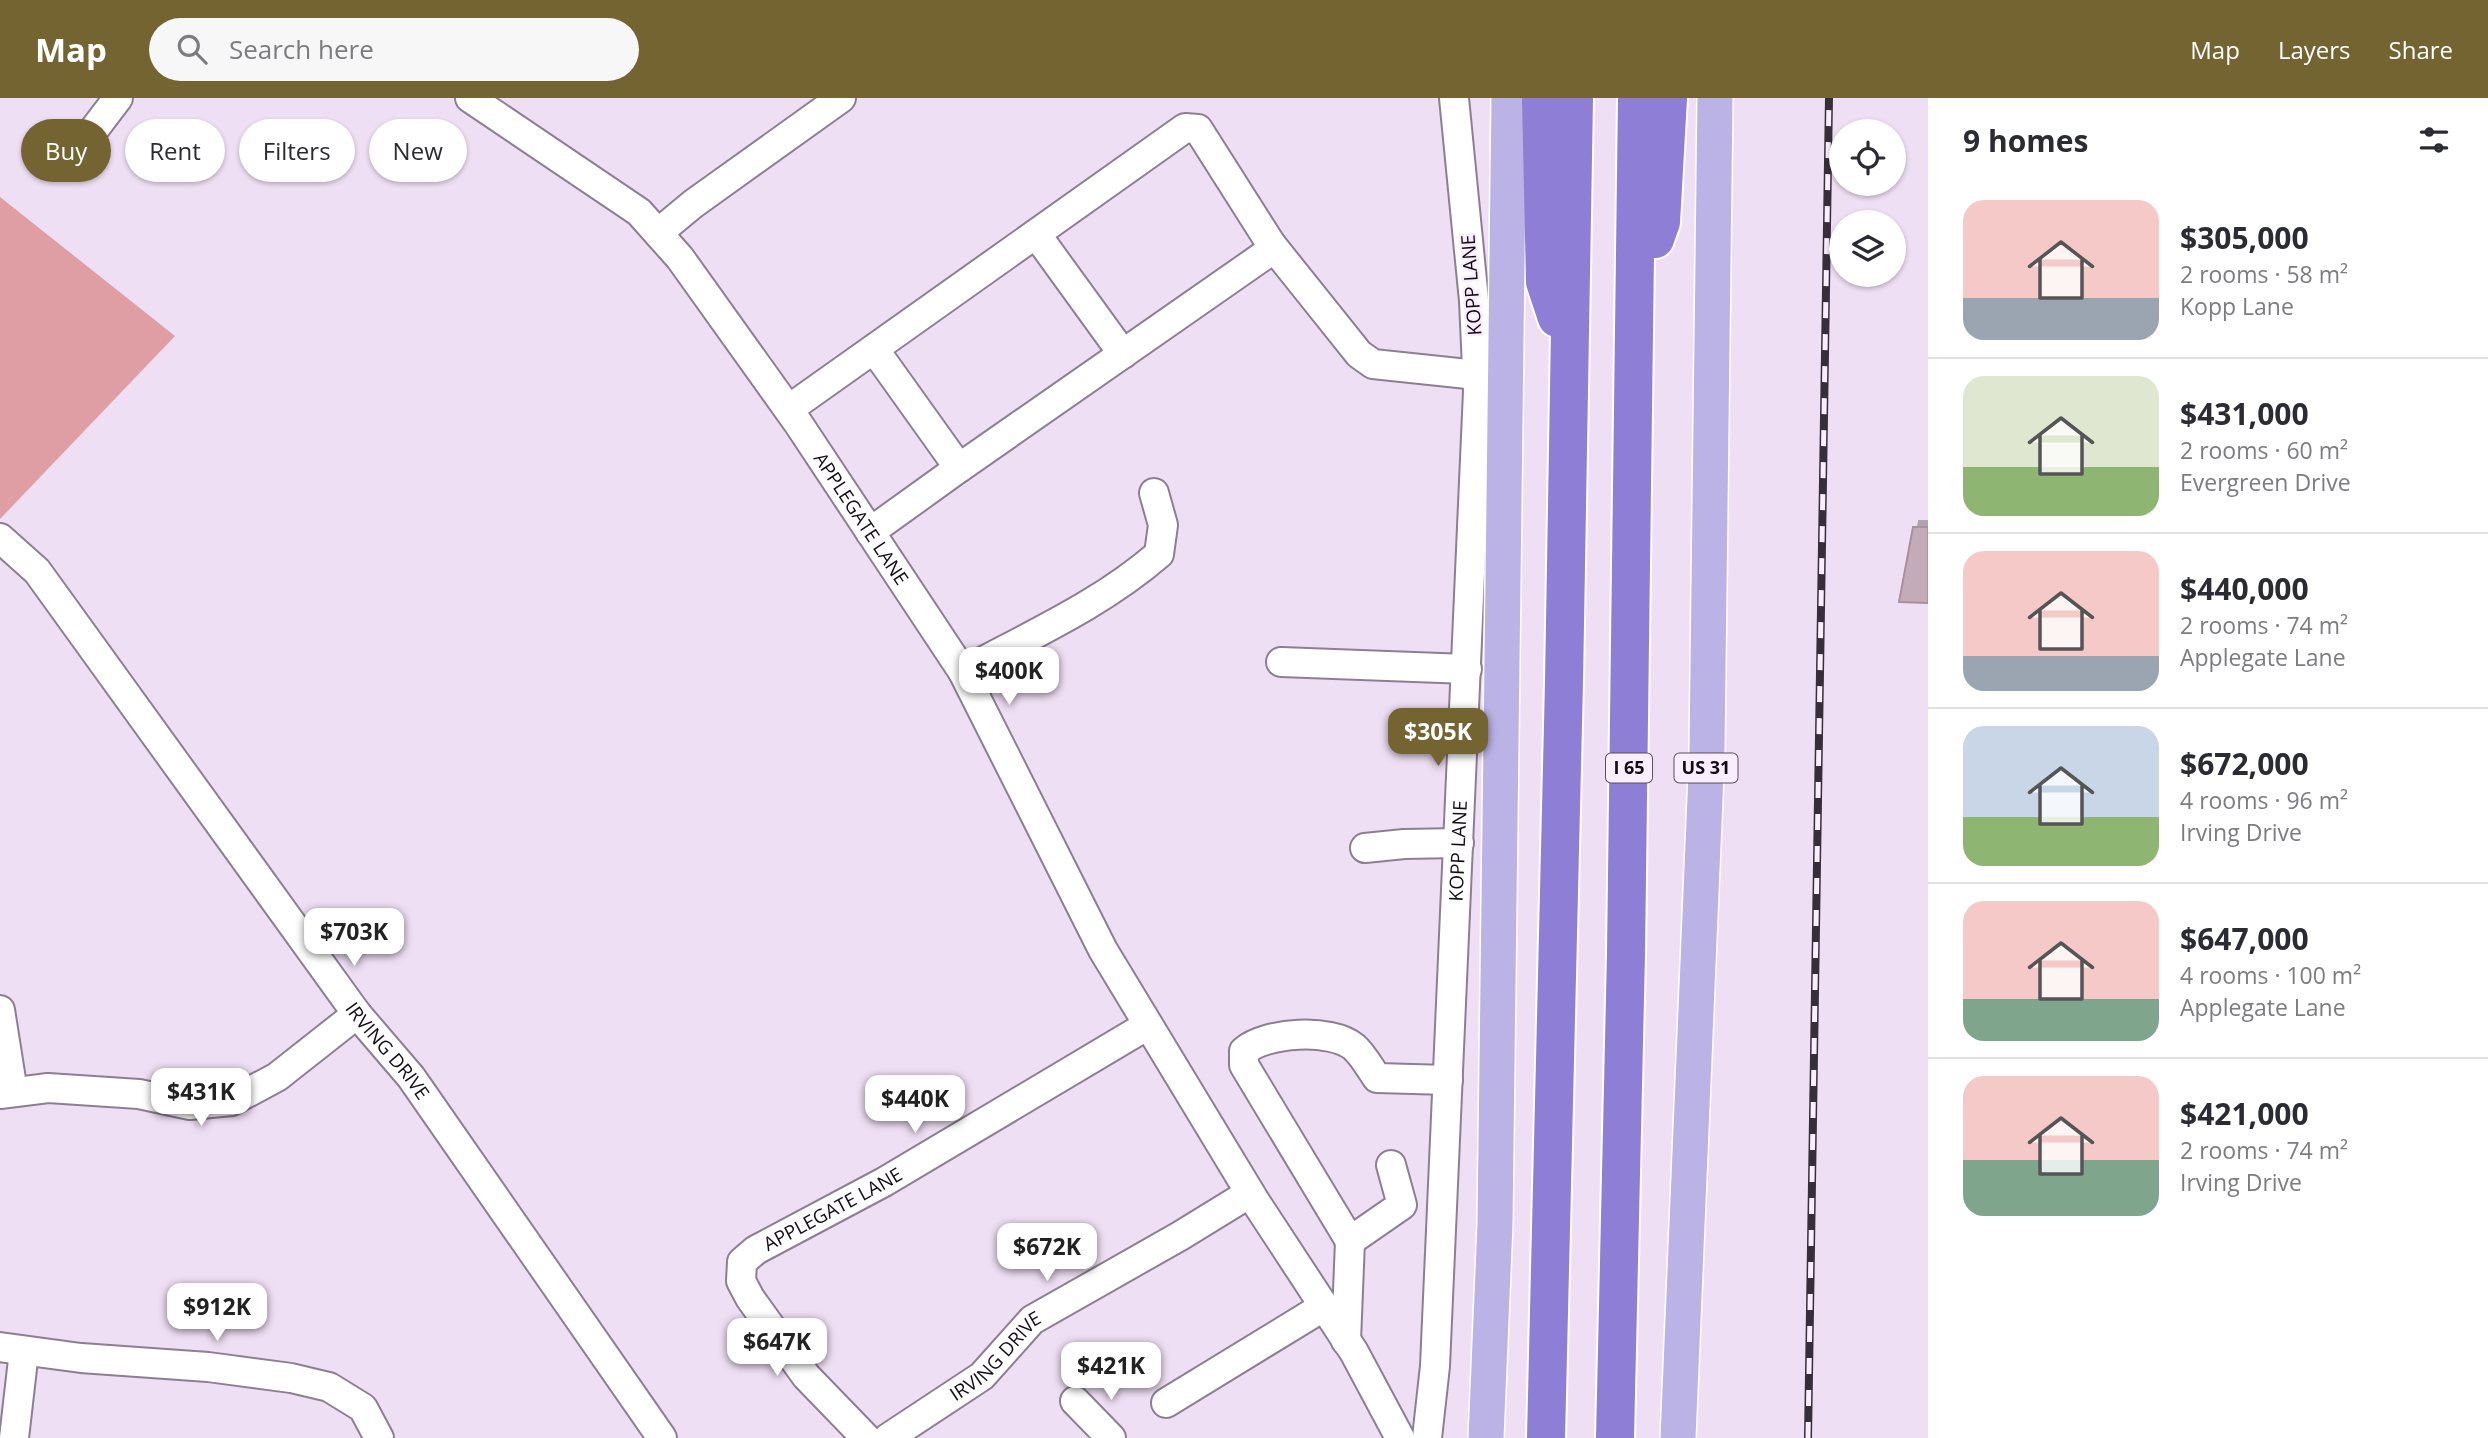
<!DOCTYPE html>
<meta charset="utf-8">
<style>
body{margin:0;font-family:"Open Sans",sans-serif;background:#f7f7f7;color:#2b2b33;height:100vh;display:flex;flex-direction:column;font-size:26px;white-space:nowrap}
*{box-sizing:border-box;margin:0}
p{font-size:23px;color:#7c7c81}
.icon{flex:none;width:38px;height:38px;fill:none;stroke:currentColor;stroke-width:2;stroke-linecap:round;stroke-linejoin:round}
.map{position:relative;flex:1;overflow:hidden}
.sheet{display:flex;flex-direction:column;background:#fff;width:560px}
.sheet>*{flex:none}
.top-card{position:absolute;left:21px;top:21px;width:665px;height:63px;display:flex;gap:14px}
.tools{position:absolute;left:1829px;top:21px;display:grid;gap:14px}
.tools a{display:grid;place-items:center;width:77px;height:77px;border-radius:50%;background:#fff;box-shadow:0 2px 5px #0004;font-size:35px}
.price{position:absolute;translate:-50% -60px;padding:0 16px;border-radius:14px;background:#fff;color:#222;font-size:23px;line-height:46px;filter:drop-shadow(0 2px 4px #0008)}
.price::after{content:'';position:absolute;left:50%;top:42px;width:21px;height:16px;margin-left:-10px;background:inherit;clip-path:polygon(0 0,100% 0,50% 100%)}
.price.current{background:#736432;color:#fff}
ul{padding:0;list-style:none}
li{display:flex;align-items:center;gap:21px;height:175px;padding:0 35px}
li+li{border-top:2px solid #e1e1e2}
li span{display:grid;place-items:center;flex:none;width:196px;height:140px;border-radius:21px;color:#555}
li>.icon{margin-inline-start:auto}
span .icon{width:84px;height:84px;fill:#fffc;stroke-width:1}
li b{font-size:30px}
h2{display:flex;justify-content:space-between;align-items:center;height:84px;padding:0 35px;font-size:30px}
.pill{padding:0 24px;border-radius:32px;background:#fff;box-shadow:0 2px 5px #0004;font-size:24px;line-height:63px}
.pill.current{background:#736432;color:#fff}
header{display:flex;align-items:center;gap:42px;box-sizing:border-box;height:98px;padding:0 35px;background:#736432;color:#fff}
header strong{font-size:33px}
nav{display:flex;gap:38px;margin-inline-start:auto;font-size:24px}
.search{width:490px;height:63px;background:#f7f7f7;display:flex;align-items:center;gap:18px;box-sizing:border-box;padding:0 24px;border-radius:38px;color:#7c7c81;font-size:26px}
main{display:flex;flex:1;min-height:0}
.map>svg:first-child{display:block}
</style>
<header>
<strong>Map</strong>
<div class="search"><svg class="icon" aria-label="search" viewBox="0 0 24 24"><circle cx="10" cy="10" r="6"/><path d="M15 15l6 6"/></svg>Search here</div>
<nav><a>Map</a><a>Layers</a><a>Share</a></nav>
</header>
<main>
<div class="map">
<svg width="1928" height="1340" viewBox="0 0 1928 1340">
<defs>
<filter id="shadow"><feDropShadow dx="6" dy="-6" stdDeviation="0" flood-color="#0004"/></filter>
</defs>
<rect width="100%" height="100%" fill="#efdff4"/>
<path fill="#df9da4" d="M0,99L175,238L0,421Z"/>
<path fill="#c4abb8" stroke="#a8909d" stroke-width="2" filter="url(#shadow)" d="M1913,429H1928V505L1899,504Z"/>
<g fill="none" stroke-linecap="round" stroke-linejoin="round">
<defs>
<g id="minor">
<path id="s1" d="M470,0L639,114L680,160L798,325L963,574L1103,852L1255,1103L1354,1254L1400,1340"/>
<path d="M83,46L118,0"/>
<path d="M658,135L693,106L841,0"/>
<path d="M1036,136L1123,256"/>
<path d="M1271,146L1359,256L1373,266L1477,277"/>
<path d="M789,311L1185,30L1198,31L1271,146L1266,156L959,370L874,251"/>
<path d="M870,434L959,370"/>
<path id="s2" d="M0,440L37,473L357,916L411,979L662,1340"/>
<path d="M1281,564L1467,571"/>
<path d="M963,574C1031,537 1100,507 1159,456L1163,427L1154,395"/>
<path d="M1365,750L1404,746L1459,745"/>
<path d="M0,912L13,994"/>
<path d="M0,996L48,990L139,996L190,1007L232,1003L277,979L357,916"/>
<path d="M1391,1067L1402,1107L1350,1143L1244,967V953C1266,934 1331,930 1354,949C1363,957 1370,970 1377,980L1448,982"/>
<path d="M1346,1243L1350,1143"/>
<path d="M0,1249L81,1260L208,1269L291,1280L329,1289L363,1310L379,1340"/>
<path d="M1075,1303L1111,1340"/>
<path d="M1166,1305L1323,1209"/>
<path d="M14,1340L24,1253"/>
<path id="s3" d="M866,1340L806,1278L750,1200L741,1183L742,1164L756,1152L884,1084L1148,927"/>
<path id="s4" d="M888,1340L982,1278L1032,1222L1180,1138L1250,1095"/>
<path id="s5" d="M1427,1340L1435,1268L1478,293L1474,203L1454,0"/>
</g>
<path id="major" d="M1486,1340L1495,1126L1509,0
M1678,1340L1707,652L1715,0"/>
<path id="highway" d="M1541,0L1545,184L1557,220
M1655,141L1661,124L1668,0
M1546,1340L1564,584L1574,0
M1615,1340L1626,856L1637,0"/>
</defs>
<use href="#minor" stroke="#8d7f92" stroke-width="32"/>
<use href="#major" stroke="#fff" stroke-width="38"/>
<use href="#highway" stroke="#fff" stroke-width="42"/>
<use href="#minor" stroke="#fff" stroke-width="28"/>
<use href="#major" stroke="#bbb2e6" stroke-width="35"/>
<use href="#highway" stroke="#8e7ed6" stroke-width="38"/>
<defs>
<path id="rail" d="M1808,1340L1829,0"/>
</defs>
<use href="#rail" stroke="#362f39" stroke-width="8"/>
<use href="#rail" stroke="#faedfe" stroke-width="5" stroke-dasharray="16" stroke-linecap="butt"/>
</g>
<g text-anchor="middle" stroke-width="5" stroke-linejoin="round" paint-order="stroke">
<g fill="#faedfe" stroke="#58505a" stroke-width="2">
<rect x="1606" y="655.5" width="46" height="29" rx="5"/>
<rect x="1674.5" y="655.5" width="63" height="29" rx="5"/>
</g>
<g font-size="18" font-weight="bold" fill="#120d14">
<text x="1629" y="676">I 65</text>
<text x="1706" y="676">US 31</text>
</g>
<g font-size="19" fill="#120d14" stroke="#faedfe">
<text transform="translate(1471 187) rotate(-94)" y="7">KOPP LANE</text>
<text dy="7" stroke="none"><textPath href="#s1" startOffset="583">APPLEGATE LANE</textPath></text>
<text dy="7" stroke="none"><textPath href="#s5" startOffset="588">KOPP LANE</textPath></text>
<text dy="7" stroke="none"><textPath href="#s2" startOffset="644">IRVING DRIVE</textPath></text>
<text dy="7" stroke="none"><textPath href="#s3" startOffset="326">APPLEGATE LANE</textPath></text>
<text dy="7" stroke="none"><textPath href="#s4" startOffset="136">IRVING DRIVE</textPath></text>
</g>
</g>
</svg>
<div class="tools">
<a><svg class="icon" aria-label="locate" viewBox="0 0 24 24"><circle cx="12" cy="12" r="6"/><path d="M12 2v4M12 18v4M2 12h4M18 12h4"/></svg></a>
<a><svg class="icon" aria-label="layers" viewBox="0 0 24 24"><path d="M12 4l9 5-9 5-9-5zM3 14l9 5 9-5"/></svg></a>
</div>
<b class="price" style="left:1009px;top:609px">$400K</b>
<b class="price current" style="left:1438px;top:670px">$305K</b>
<b class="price" style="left:354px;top:870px">$703K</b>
<b class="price" style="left:201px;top:1030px">$431K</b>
<b class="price" style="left:915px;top:1037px">$440K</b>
<b class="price" style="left:1047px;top:1185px">$672K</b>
<b class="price" style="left:217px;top:1245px">$912K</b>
<b class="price" style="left:777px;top:1280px">$647K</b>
<b class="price" style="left:1111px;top:1304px">$421K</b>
<div class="top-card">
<a class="pill current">Buy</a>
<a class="pill">Rent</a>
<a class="pill">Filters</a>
<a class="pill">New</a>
</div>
</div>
<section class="sheet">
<h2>9 homes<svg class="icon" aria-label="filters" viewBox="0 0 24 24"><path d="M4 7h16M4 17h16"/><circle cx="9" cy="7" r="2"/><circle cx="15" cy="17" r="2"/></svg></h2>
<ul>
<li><span style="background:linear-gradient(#f6c9c9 70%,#9aa5b1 0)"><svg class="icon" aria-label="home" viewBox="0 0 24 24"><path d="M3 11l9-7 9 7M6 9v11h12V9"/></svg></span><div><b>$305,000</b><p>2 rooms · 58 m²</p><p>Kopp Lane</p></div></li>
<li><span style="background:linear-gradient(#dfe7d0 65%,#8fb573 0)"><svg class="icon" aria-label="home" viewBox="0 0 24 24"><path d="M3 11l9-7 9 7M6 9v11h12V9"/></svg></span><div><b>$431,000</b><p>2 rooms · 60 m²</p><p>Evergreen Drive</p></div></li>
<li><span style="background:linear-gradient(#f6c9c9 75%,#9aa5b1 0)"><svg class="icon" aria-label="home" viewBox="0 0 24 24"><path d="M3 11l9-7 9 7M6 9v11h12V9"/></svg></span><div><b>$440,000</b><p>2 rooms · 74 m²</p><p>Applegate Lane</p></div></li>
<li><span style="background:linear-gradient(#c9d6e8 65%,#8fb573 0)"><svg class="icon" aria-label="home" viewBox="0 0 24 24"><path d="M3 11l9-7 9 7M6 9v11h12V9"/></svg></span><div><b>$672,000</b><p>4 rooms · 96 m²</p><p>Irving Drive</p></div></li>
<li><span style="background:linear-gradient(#f6c9c9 70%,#7fa58c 0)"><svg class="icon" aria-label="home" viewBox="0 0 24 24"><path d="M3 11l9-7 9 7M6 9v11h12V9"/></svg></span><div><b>$647,000</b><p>4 rooms · 100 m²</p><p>Applegate Lane</p></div></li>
<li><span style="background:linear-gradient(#f6c9c9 60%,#7fa58c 0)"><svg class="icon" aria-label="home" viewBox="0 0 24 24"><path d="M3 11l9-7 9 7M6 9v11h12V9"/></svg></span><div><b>$421,000</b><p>2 rooms · 74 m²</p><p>Irving Drive</p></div></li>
</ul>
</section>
</main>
